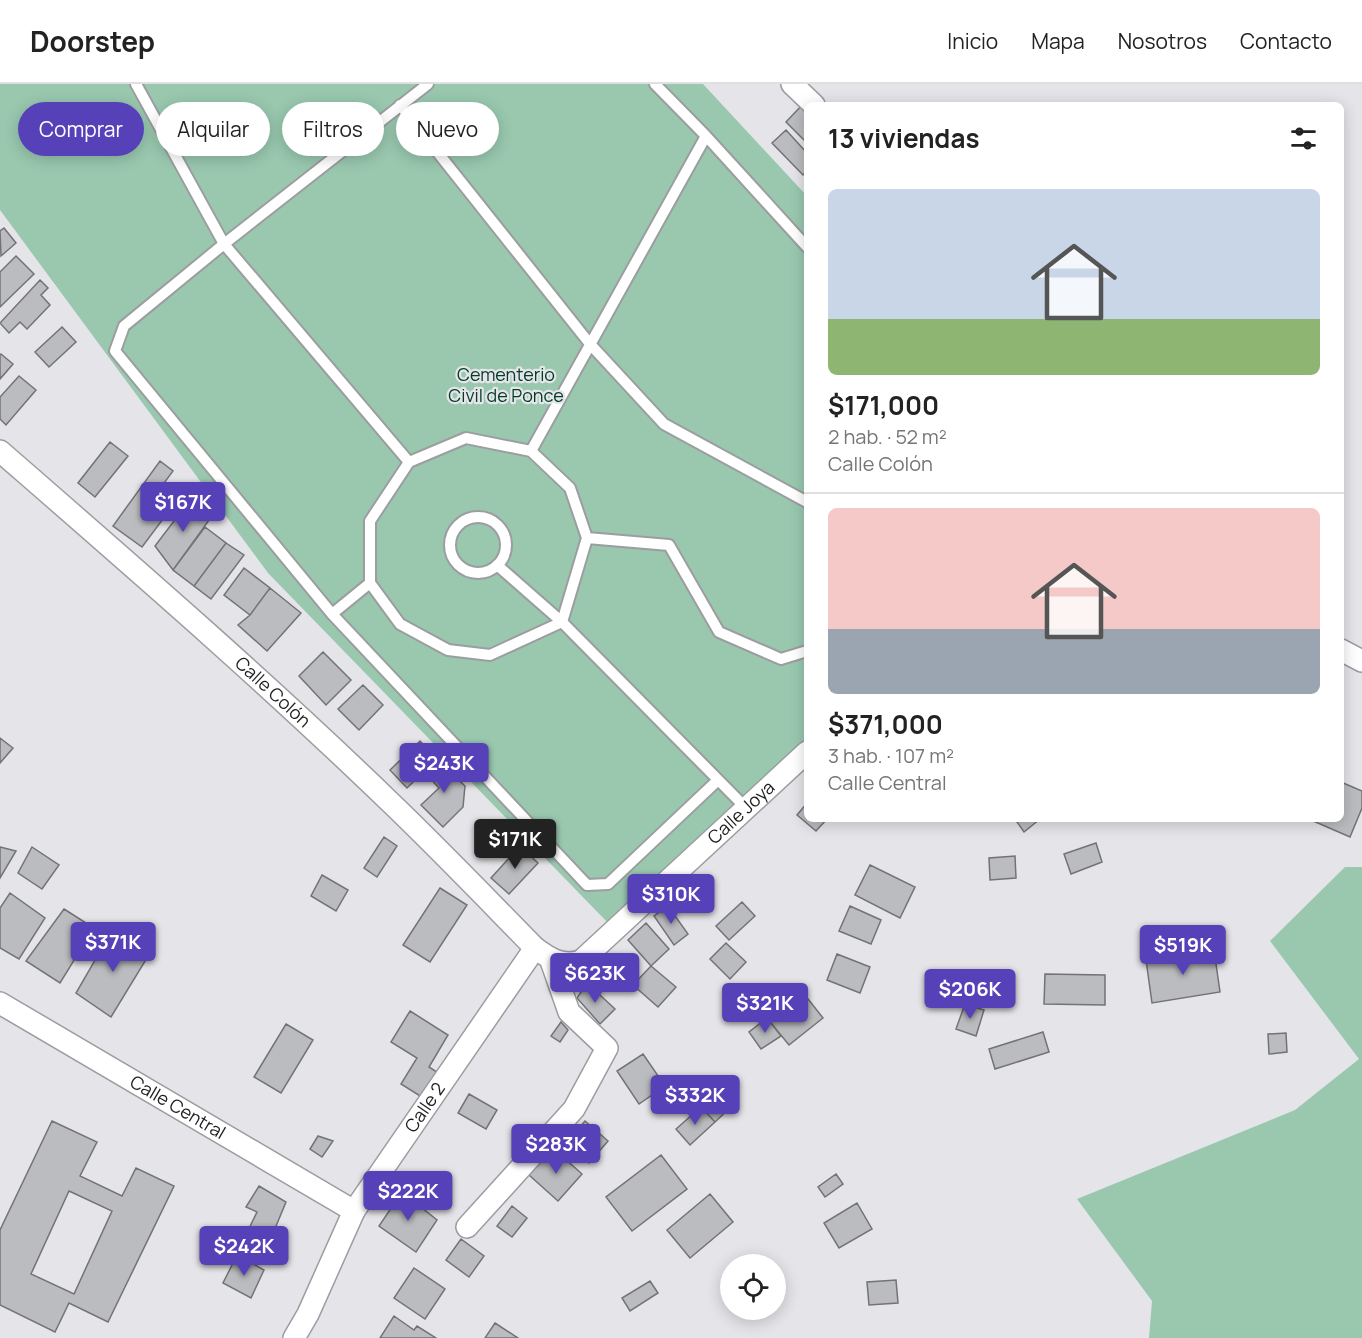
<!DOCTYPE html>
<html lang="es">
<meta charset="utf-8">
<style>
body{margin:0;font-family:Manrope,sans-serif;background:#f6f6f6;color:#222;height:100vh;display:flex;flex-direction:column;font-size:22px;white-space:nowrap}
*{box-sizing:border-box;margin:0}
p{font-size:20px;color:#767676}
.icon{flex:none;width:33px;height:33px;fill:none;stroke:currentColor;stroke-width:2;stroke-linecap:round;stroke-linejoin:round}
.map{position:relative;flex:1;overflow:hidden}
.details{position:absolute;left:804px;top:18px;width:540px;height:720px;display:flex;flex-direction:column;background:#fff;border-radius:9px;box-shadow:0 3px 15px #0003}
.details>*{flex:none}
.banner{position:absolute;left:18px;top:18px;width:570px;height:54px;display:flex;gap:12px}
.controls{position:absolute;left:720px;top:1170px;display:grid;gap:12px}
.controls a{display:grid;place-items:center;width:66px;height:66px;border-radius:50%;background:#fff;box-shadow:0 3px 15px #0003;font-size:30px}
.price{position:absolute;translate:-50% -51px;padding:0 14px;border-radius:6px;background:#5741b9;color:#fff;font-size:20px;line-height:39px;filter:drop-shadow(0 2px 3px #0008)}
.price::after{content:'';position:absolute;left:50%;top:36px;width:18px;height:14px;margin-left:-9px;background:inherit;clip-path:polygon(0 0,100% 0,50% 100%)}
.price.current{background:#222;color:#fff}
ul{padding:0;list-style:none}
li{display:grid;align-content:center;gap:12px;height:318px;padding:0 24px}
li+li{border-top:2px solid #e0e0e0}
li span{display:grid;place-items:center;height:186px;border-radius:9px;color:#555}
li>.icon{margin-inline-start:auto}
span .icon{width:108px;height:108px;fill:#fffc;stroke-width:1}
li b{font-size:26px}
h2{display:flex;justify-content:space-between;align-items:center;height:72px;padding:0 24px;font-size:26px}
.pill{padding:0 21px;border-radius:27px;background:#fff;box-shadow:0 3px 15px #0003;font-size:21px;line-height:54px}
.pill.current{background:#5741b9;color:#fff}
header{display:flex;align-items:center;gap:36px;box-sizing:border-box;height:84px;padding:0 30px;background:#fff;border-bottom:2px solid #e0e0e0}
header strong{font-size:28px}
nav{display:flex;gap:33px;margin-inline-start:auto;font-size:21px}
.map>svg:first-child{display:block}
</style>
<header>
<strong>Doorstep</strong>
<nav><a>Inicio</a><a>Mapa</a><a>Nosotros</a><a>Contacto</a></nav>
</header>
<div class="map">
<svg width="1362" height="1254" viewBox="0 0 1362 1254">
<rect width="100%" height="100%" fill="#e5e5e9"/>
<path fill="#99c8af" d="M0,0H703L807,112V654L610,841L268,489L0,126Z
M1345,783H1362V1254H1149L1152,1217L1077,1115L1295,1026L1359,975L1270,857Z"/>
<path fill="#bbbcbf" stroke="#737376" stroke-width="1.5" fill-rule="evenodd" d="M804,19L807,22V59L786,38Z
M786,46L807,69V87L803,91L772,59Z
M4,144L16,159L1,172L0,147Z
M16,172L34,190L0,223V188Z
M40,196L48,204L41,211L50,221L27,245L20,238L9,249L0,239Z
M62,243L76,258L49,283L35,268Z
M1,270L13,280L0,295V271Z
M19,292L36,306L6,341L0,335V313Z
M110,358L128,372L95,413L78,399Z
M160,377L173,387L164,399L181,411L142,463L113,442Z
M190,416L212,432L173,486L155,462Z
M205,443L226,459L194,502L173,486Z
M226,459L244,471L211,515L194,502Z
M244,484L270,504L250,531L224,511Z
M270,504L301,529L267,567L238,541L250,531Z
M323,568L351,596L326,621L299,592Z
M363,601L383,621L359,646L338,625Z
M0,654L13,664L0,679Z
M420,657L437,675L407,704L390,686Z
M437,675L465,702L463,723L443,743L421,721L439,704L425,689Z
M1341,698L1362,707V724L1350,753L1311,736L1341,735Z
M807,719V735H827L816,747L797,731Z
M1015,735H1040L1024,748Z
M384,753L397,762L377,793L364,784Z
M1096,759L1102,778L1071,790L1064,770Z
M520,762L538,779L509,810L491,794Z
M0,763L16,767L0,794Z
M32,763L59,781L42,805L18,789Z
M1015,772L1016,794L990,796L989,774Z
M870,781L915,803L900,834L855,811Z
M322,791L348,806L336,827L311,812Z
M440,804L467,821L430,878L403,861Z
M10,809L45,834L19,875L0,864V824Z
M742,818L755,832L729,856L716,842Z
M668,822L688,850L674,861L654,832Z
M850,822L881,836L871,860L839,847Z
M64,825L94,844L60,899L26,877Z
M646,839L669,865L651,882L628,856Z
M113,845L150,869L111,933L76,909Z
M726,859L746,878L730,895L710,875Z
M1214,866L1220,908L1152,919L1146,876Z
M837,870L870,883L860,909L827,896Z
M651,882L676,903L658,923L633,901Z
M1045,890L1105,891V921L1044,920Z
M587,899L615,925L600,940L577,914Z
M801,906L823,934L789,961L767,934Z
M965,920L984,926L976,952L956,945Z
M410,927L448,951L429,983L443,992L428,1017L401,1000L417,974L391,958Z
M767,934L781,952L761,965L749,948Z
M561,938L568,946L560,958L551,952Z
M286,940L313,956L281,1009L254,993Z
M1043,948L1049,968L995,985L989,965Z
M1286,949L1287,968L1269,970L1268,950Z
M643,970L665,1002L639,1020L617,987Z
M718,1007L732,1022L715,1038L701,1023Z
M469,1010L497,1026L486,1045L458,1029Z
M701,1023L715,1038L690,1061L676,1045Z
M52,1037L97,1058L80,1092L122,1112L136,1084L174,1102L108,1238L69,1219L55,1248L0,1221V1146ZM69,1107L112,1127L74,1210L31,1190Z
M585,1037L608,1057L589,1079L565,1060Z
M318,1052L333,1057L322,1073L310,1065Z
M553,1064L582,1090L558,1117L529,1091Z
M661,1071L687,1105L632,1147L606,1113Z
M836,1090L843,1100L825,1113L818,1103Z
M259,1102L286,1118L264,1171L241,1161L257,1128L246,1123Z
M402,1108L437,1136L416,1168L379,1142Z
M710,1110L733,1138L690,1174L667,1146Z
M857,1119L872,1145L839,1164L824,1139Z
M512,1122L527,1134L512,1153L497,1142Z
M461,1155L484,1172L469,1193L446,1176Z
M237,1171L264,1186L251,1214L223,1199Z
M414,1184L445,1205L425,1235L394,1214Z
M896,1196L898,1219L869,1221L867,1198Z
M650,1197L658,1209L630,1227L622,1214Z
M394,1232L414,1246L417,1242L436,1254H380Z
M495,1239L518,1254H485Z"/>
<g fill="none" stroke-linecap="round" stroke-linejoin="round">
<defs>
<path id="service" d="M136,0L224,160L409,378
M428,0L224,160L124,242L115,267L332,530L587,801L608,800L718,696
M655,0L706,52L807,163
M400,21L590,260L664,340L807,418
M466,354L531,367L570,404L587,454L562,538L490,571L448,566L400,540L370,499V437L409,378Z
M531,367L706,52
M450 461a28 28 0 1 1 56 0a28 28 0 1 1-56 0Z
M587,454L669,461L719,548L781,575L807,567
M497,481L562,538L746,724
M332,530L370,499"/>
<g id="minor">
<path d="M792,0L814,21"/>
<path id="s1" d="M0,367C132,482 265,597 391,719C440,766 487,815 535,864C550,875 562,883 581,877L807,668"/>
<path d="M1341,566L1362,577"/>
<path id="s2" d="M0,919L354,1127"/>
<path d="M467,1143L574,1025L607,964L569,928L550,874"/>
<path id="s3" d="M294,1254L308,1230L354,1127L535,864"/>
</g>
</defs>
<use href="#service" stroke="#9c9da0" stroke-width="14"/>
<use href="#minor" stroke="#9c9da0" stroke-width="24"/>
<use href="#service" stroke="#fff" stroke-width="10"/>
<use href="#minor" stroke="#fff" stroke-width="21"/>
</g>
<g text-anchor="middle" stroke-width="4.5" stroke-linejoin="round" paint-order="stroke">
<g font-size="18" fill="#003d26" stroke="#e5e5e9">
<text x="506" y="297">Cementerio<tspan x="506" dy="21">Civil de Ponce</tspan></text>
</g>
<g font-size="18" fill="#1e1e20" stroke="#e5e5e9">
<text dy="6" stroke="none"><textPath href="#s1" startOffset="364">Calle Colón</textPath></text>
<text dy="6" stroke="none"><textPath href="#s1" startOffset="999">Calle Joya</textPath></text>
<text dy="6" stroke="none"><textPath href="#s2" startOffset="206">Calle Central</textPath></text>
<text dy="6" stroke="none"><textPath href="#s3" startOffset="266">Calle 2</textPath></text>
</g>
</g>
</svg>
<div class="controls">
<a><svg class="icon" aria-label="locate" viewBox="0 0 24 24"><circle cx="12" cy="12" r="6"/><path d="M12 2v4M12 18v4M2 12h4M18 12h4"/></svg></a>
</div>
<b class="price" style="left:183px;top:449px">$167K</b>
<b class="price" style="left:444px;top:710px">$243K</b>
<b class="price current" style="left:515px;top:786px">$171K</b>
<b class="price" style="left:671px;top:841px">$310K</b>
<b class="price" style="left:113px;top:889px">$371K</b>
<b class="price" style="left:1183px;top:892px">$519K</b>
<b class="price" style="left:595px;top:920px">$623K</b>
<b class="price" style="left:970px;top:936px">$206K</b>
<b class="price" style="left:765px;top:950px">$321K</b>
<b class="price" style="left:695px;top:1042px">$332K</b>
<b class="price" style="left:556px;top:1091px">$283K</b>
<b class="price" style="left:408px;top:1138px">$222K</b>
<b class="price" style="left:244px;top:1193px">$242K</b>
<div class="banner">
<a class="pill current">Comprar</a>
<a class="pill">Alquilar</a>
<a class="pill">Filtros</a>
<a class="pill">Nuevo</a>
</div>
<section class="details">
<h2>13 viviendas<svg class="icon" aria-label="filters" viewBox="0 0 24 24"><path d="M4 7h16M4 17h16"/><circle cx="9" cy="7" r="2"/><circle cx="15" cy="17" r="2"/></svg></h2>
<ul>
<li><span style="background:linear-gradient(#c9d6e8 70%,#8fb573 0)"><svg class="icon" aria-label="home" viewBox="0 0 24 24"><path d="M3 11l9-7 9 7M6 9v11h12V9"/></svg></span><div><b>$171,000</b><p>2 hab. · 52 m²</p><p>Calle Colón</p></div></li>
<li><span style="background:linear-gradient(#f6c9c9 65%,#9aa5b1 0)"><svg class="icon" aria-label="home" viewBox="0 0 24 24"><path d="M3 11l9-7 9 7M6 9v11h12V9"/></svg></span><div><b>$371,000</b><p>3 hab. · 107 m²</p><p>Calle Central</p></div></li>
</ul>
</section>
</div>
